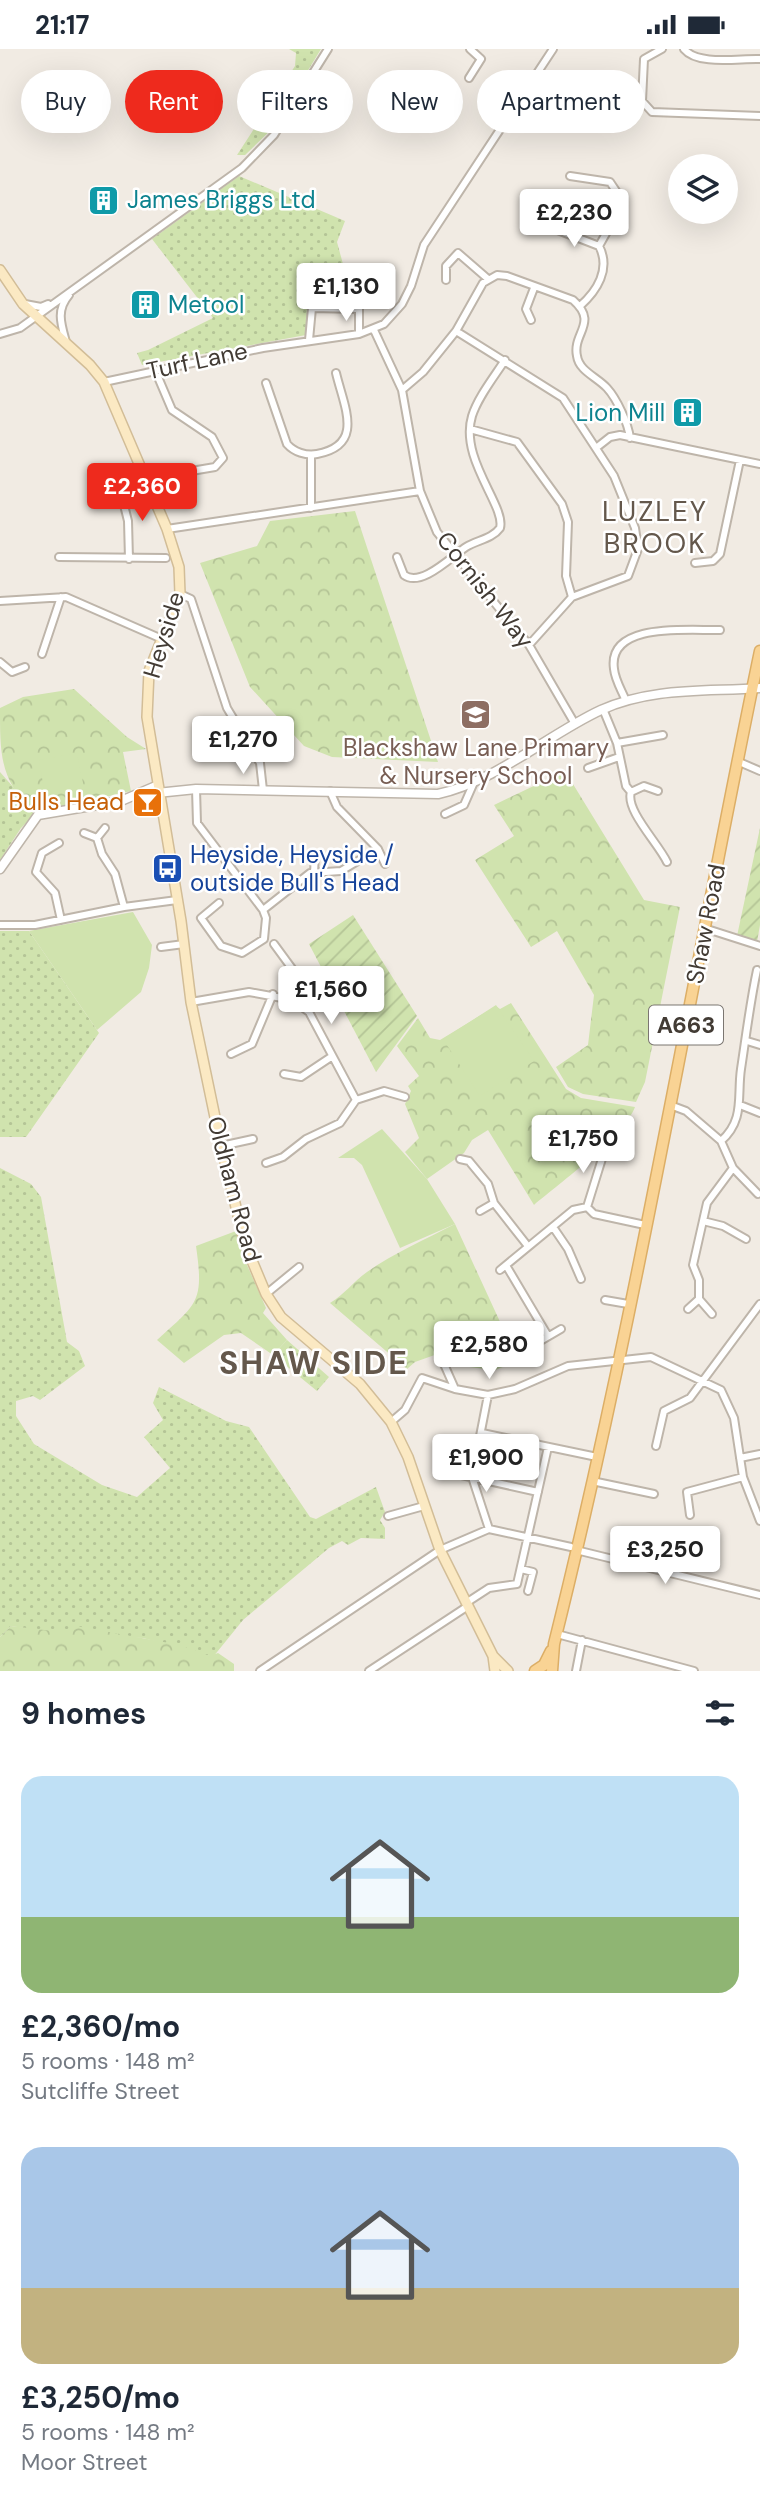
<!DOCTYPE html>
<meta charset="utf-8">
<style>
body{margin:0;font-family:"DM Sans",sans-serif;background:#f6f6f7;color:#1f2937;height:100vh;display:flex;flex-direction:column;font-size:26px;white-space:nowrap}
*{box-sizing:border-box;margin:0}
p{font-size:23px;color:#747a83}
.icon{flex:none;width:38px;height:38px;fill:none;stroke:currentColor;stroke-width:2;stroke-linecap:round;stroke-linejoin:round}
.map{position:relative;height:1622px;overflow:hidden}
.side{display:flex;flex-direction:column;background:#fff;flex:1}
.side>*{flex:none}
.top-card{position:absolute;left:21px;top:21px;width:719px;height:63px;display:flex;gap:14px}
.fabs{position:absolute;left:668px;top:105px;display:grid;gap:14px}
.fabs a{display:grid;place-items:center;width:70px;height:70px;border-radius:50%;background:#fff;box-shadow:0 7px 28px #0002;font-size:35px}
.price{position:absolute;translate:-50% -60px;padding:0 16px;border-radius:7px;background:#fff;color:#222;font-size:23px;line-height:46px;filter:drop-shadow(0 2px 4px #0008)}
.price::after{content:'';position:absolute;left:50%;top:42px;width:21px;height:16px;margin-left:-10px;background:inherit;clip-path:polygon(0 0,100% 0,50% 100%)}
.price.current{background:#ee2a1d;color:#fff}
ul{padding:0;list-style:none}
li{display:grid;align-content:center;gap:14px;height:371px;padding:0 21px}
li span{display:grid;place-items:center;height:217px;border-radius:21px;color:#555}
li>.icon{margin-inline-start:auto}
span .icon{width:126px;height:126px;fill:#fffc;stroke-width:1}
li b{font-size:30px}
h2{display:flex;justify-content:space-between;align-items:center;height:84px;padding:0 21px;font-size:30px}
.pill{padding:0 24px;border-radius:32px;background:#fff;box-shadow:0 7px 28px #0002;font-size:24px;line-height:63px}
.pill.current{background:#ee2a1d;color:#fff}
.status{display:flex;justify-content:space-between;align-items:center;height:49px;padding:0 35px;background:#fff;direction:ltr}
.status svg{height:19px;fill:currentColor}
.map>svg:first-child{display:block}
</style>
<div class="status"><b>21:17</b><svg viewBox="0 0 49 12"><path d="M0 12V9h3v3zM5 12V6h3v6zM10 12V3h3v9zM15 12V0h3v12zM26 1h20v11H26zM47 4h2v5h-2z"/></svg></div>
<div class="map">
<svg width="760" height="1622" viewBox="0 0 760 1622">
<defs>
<pattern id="grass-dots" width="8" height="8" patternUnits="userSpaceOnUse" patternTransform="scale(1.75)"><rect width="8" height="8" fill="#d0e3ae"/><path d="M2 2h.1M6 6h.1" fill="none" stroke="#b4c496" stroke-width="1.8" stroke-linecap="round"/></pattern>
<pattern id="forest-crowns" width="20" height="18" patternUnits="userSpaceOnUse" patternTransform="scale(1.75)"><rect width="20" height="18" fill="#d0e3ae"/><path d="M2 6a3 3 0 1 1 6 0M12 15a3 3 0 1 1 6 0" fill="none" stroke="#b4c496"/></pattern>
<pattern id="garden-furrows" width="10" height="10" patternUnits="userSpaceOnUse" patternTransform="scale(1.75)"><rect width="10" height="10" fill="#d0e3ae"/><path d="M-1 1l2-2M0 10L10 0M9 11l2-2" fill="none" stroke="#b4c496"/></pattern>
</defs>
<rect width="100%" height="100%" fill="#f1ebe3"/>
<path fill="url(#grass-dots)" d="M289,0H321L273,79L245,106H237L295,17L296,4Z
M239,127L345,172L337,193L353,252L309,258L306,286L142,316L137,304L148,301L213,269L152,190Z
M0,723L36,764L21,779L0,811Z
M0,882H29L99,984L26,1088H0Z
M0,1119L31,1135L41,1148L67,1293L79,1302L85,1317L40,1351L33,1347L16,1352V1367L34,1395L102,1436L137,1448L170,1419L144,1388L163,1371L153,1354L159,1338L226,1372L249,1378L310,1468L316,1470L376,1438L385,1463L380,1471L385,1479V1490L361,1489L348,1496L342,1492L329,1499L243,1571L213,1608L143,1589L59,1585L11,1577L0,1588Z
M287,1291L329,1328L317,1342L273,1306Z"/>
<path fill="url(#forest-crowns)" d="M355,462L438,713L332,708L304,697L250,638L200,514L257,497L270,472Z
M74,640L127,688L146,700L123,703L131,742L36,764C0,733 0,707 0,659L23,648Z
M565,722L644,851L680,858L645,1033L636,1053L583,1045L568,1038L556,1018L588,996L594,946L557,882L531,898L475,811L514,787L494,756Z
M511,954L566,1040L581,1049L635,1058C624,1087 560,1134 534,1156L488,1081L472,1091L464,1104L427,1130L405,1103L419,1089L405,1055L411,1042L408,1037L419,1027L397,997L418,969L430,989L440,991L496,957L500,960Z
M455,1175L518,1312L495,1321L469,1318L465,1311L450,1318L443,1303L415,1313L407,1320L330,1254C345,1245 353,1233 367,1223C394,1204 426,1190 455,1175Z
M236,1182L243,1207L266,1259L263,1264L287,1291L273,1306L241,1284L224,1286L184,1314L157,1291C198,1254 204,1253 196,1197Z
M11,1577L69,1584L76,1577L180,1596L210,1607L218,1604L234,1615V1622H0V1588Z"/>
<path fill="url(#garden-furrows)" d="M760,779V876L757,893L737,887Z
M353,866L417,967L376,1023L309,895Z"/>
<path fill="#d0e3ae" d="M77,704L84,739L45,746L39,711Z
M133,863L152,896L149,919L141,943L97,981L29,882Z
M496,956L534,1012L480,1047L443,990Z
M382,1080L427,1130L455,1175L400,1199L362,1116L354,1109H338Z"/>
<g fill="none" stroke-linecap="round" stroke-linejoin="round">
<defs>
<path id="minor" d="M684,0C698,17 740,9 760,10
M469,29L481,10L470,0
M578,44L642,52L652,63L760,67
M642,52L644,10L662,0
M570,127L610,133L616,142L609,179L599,197C611,220 597,242 580,257
M555,180L599,197
M446,231V217L458,204L488,230
M25,255L41,258L48,255
M531,271L526,260L534,239
M374,281L402,341L420,442L437,483L529,596L575,675
M456,282L563,349L614,427L635,479L638,500L628,527L572,548L529,596
M0,285L20,279L242,119L274,86L328,0
M309,291L312,259L359,260V285
M66,293C61,275 56,261 69,246
M155,321L172,361L212,388L223,409L215,418L156,428
M104,333L263,299L359,285L384,275L402,255L411,237L424,196L553,0
M266,334L287,395C294,403 306,407 317,405C365,396 344,358 336,324
M402,341L423,323L456,282L483,234L497,226L507,227L573,251C599,274 572,284 577,307C579,322 597,328 607,339C617,350 628,374 630,389
M470,380L517,393L562,455L568,473L566,527L572,548
M596,399L610,388L620,386L760,415
M311,406V459
M167,480L420,442
M59,508L166,509
M397,508L404,526C421,539 452,507 466,498C477,491 492,490 500,479C506,457 459,410 472,367C478,348 494,328 505,311
M129,510L128,472L122,448L128,443L148,437
M695,514L713,512L720,505L740,411
M180,545L191,550L227,659L260,714L263,741
M0,552L66,548L162,590
M42,605L61,548
M0,613L12,623L25,618
M626,652C622,642 615,631 614,620C607,572 691,582 720,581
M603,660L617,694L626,737L631,743C625,761 658,794 667,813
M617,694L663,686
M737,712L760,722
M588,719L619,708
M196,740L197,774L263,861L266,869L264,890L242,904L221,897L201,869L219,854
M330,742L337,758L378,800
M631,743L644,737L658,742
M445,765L464,756L475,731
M105,779L97,789L102,805L115,825L124,858
M84,784L97,789
M59,794L42,804L36,823L55,844L61,871
M314,824L315,805
M263,861L310,824L341,822L378,800L385,815
M0,876H35L124,858L177,851
M707,880L760,897
M274,895L296,925L293,951
M161,898L184,895
M191,953L249,943L293,951L309,963L356,1051L340,1074L306,1090L283,1108L266,1114
M747,992L760,996
M231,1005L252,995L273,945
M284,1025L301,1028L331,1008
M356,1051L384,1042L405,1048
M670,1056L686,1062L721,1092L733,1119L758,1145
M740,1056L760,1064
M721,1092C745,1071 737,1047 741,1020C746,987 750,954 757,921
M221,1097L253,1090
M460,1110L469,1112L488,1135L494,1154L527,1196
M587,1158L605,1100
M480,1162L494,1154
M703,1172L723,1177L746,1190
M553,1178L568,1200L581,1230
M507,1218L548,1287
M500,1221L573,1161L587,1158L594,1165L645,1176
M266,1245L299,1218
M699,1250L712,1265
M605,1251L628,1255
M688,1260L699,1250V1231L693,1216L707,1154L733,1119
M537,1294L561,1280
M440,1306L455,1340
M488,1346L472,1428L489,1480
M391,1373L405,1361L422,1329L455,1340L488,1346L515,1340L568,1317L651,1308L721,1341L734,1369L743,1428L760,1472
M482,1384L597,1408
M656,1397L664,1362L690,1349L760,1255
M740,1409L760,1405
M439,1421L538,1443
M592,1432L654,1445
M690,1466L687,1443L743,1428
M388,1467L424,1457
M576,1501L760,1546
M521,1520L533,1523L528,1542
M466,1554L489,1539L517,1535L548,1398
M557,1585L694,1622
M260,1622L440,1501L489,1480L571,1498
M369,1622L468,1557
M576,1622L582,1591"/>
<path id="tertiary" d="M157,744L196,740L438,745C495,733 549,685 601,661C652,638 706,643 760,639
M0,820L38,766L121,752L156,737"/>
<path id="secondary" d="M0,221L23,255L90,316L104,333L167,480L179,518L180,545L149,622L147,668L181,872L191,953L221,1097L245,1195L266,1245L281,1268L360,1335L391,1373L408,1408L440,1501L493,1607L495,1622
M493,1607L508,1622"/>
<path id="primary" d="M535,1622L544,1616L551,1602
M552,1622L554,1595C636,1267 691,933 760,602"/>
</defs>
<use href="#minor" stroke="#beb5aa" stroke-width="10"/>
<use href="#tertiary" stroke="#beb5aa" stroke-width="11"/>
<use href="#secondary" stroke="#d2bd97" stroke-width="12"/>
<use href="#primary" stroke="#dcae66" stroke-width="13"/>
<use href="#minor" stroke="#fff" stroke-width="6"/>
<use href="#tertiary" stroke="#fff" stroke-width="8"/>
<use href="#secondary" stroke="#fbe9c3" stroke-width="9"/>
<use href="#primary" stroke="#f9d394" stroke-width="10"/>
</g>
<defs>
<symbol id="building-square" viewBox="-11 -11 22 22"><rect x="-9" y="-9" width="18" height="18" rx="4" fill="#0f9aa8" stroke="#fff"/><path d="M-4-6H4V6H1V3H-1V6H-4ZM-2.5-4.3h1.7v1.8h-1.7ZM.8-4.3h1.7v1.8H.8ZM-2.5-1h1.7V.8h-1.7ZM.8-1h1.7V.8H.8Z" fill="#fff"/></symbol>
<symbol id="school-square" viewBox="-11 -11 22 22"><rect x="-9" y="-9" width="18" height="18" rx="4" fill="#8d6e63" stroke="#fff"/><path d="M0-5L7-2L0 1L-7-2ZM-4 1L0 2.5L4 1V4Q0 6-4 4Z" fill="#fff"/></symbol>
<symbol id="bar-square" viewBox="-11 -11 22 22"><rect x="-9" y="-9" width="18" height="18" rx="4" fill="#e8710a" stroke="#fff"/><path d="M-6-5H6L.8 .8V4.5H3.5V6h-7V4.5H-.8V.8Z" fill="#fff"/></symbol>
<symbol id="bus-square" viewBox="-11 -11 22 22"><rect x="-9" y="-9" width="18" height="18" rx="4" fill="#1a4fb4" stroke="#fff"/><path d="M-5-6H5V4H4V6H2V4H-2V6H-4V4H-5ZM-3.5-4V0h7V-4ZM-3.5 1.2v1.5H-2V1.2ZM2 1.2v1.5H3.5V1.2Z" fill="#fff"/></symbol>
</defs>
<g fill-rule="evenodd">
<use href="#building-square" x="86" y="134" width="35" height="35"/>
<use href="#building-square" x="128" y="238" width="35" height="35"/>
<use href="#building-square" x="670" y="346" width="35" height="35"/>
<use href="#school-square" x="458" y="648" width="35" height="35"/>
<use href="#bar-square" x="130" y="736" width="35" height="35"/>
<use href="#bus-square" x="150" y="802" width="35" height="35"/>
</g>
<g text-anchor="middle" stroke-width="5" stroke-linejoin="round" paint-order="stroke">
<rect fill="#fff" stroke="#7b7671" stroke-width="2" x="649" y="956.5" width="74" height="39" rx="5"/>
<g font-size="23" font-weight="bold" fill="#423b34">
<text x="686" y="984">A663</text>
</g>
<g font-size="24" fill="#0d838f" stroke="#fff" text-anchor="start">
<text x="127" y="159">James Briggs Ltd</text>
<text x="168" y="264">Metool</text>
<text x="665" y="372" text-anchor="end">Lion Mill</text>
</g>
<g font-size="24" fill="#423b34" stroke="#fff">
<text transform="translate(197 312) rotate(-12)" y="8">Turf Lane</text>
<text transform="translate(485 541) rotate(52)" y="8">Cornish Way</text>
<text transform="translate(164 586) rotate(-73)" y="8">Heyside</text>
<text transform="translate(706 875) rotate(-79)" y="8">Shaw Road</text>
<text transform="translate(234 1140) rotate(75)" y="8">Oldham Road</text>
</g>
<g font-size="24" fill="#785e54" stroke="#fff">
<text x="476" y="707">Blackshaw Lane Primary<tspan x="476" dy="28">&amp; Nursery School</tspan></text>
</g>
<g font-size="24" fill="#c56008" stroke="#fff" text-anchor="end">
<text x="124" y="761">Bulls Head</text>
</g>
<g font-size="24" fill="#164399" stroke="#fff" text-anchor="start">
<text x="190" y="814">Heyside, Heyside /<tspan x="190" dy="28">outside Bull's Head</tspan></text>
</g>
<g font-size="28" letter-spacing="2" fill="#64584c" stroke="#fff">
<text x="655" y="472">LUZLEY<tspan x="655" dy="32">BROOK</tspan></text>
</g>
<g font-size="32" font-weight="bold" letter-spacing="2" fill="#64584c" stroke="#fff">
<text x="314" y="1325">SHAW SIDE</text>
</g>
</g>
</svg>
<div class="fabs">
<a><svg class="icon" aria-label="layers" viewBox="0 0 24 24"><path d="M12 4l9 5-9 5-9-5zM3 14l9 5 9-5"/></svg></a>
</div>
<b class="price" style="left:574px;top:200px">£2,230</b>
<b class="price" style="left:346px;top:274px">£1,130</b>
<b class="price current" style="left:142px;top:474px">£2,360</b>
<b class="price" style="left:243px;top:727px">£1,270</b>
<b class="price" style="left:331px;top:977px">£1,560</b>
<b class="price" style="left:583px;top:1126px">£1,750</b>
<b class="price" style="left:489px;top:1332px">£2,580</b>
<b class="price" style="left:486px;top:1445px">£1,900</b>
<b class="price" style="left:665px;top:1537px">£3,250</b>
<div class="top-card">
<a class="pill">Buy</a>
<a class="pill current">Rent</a>
<a class="pill">Filters</a>
<a class="pill">New</a>
<a class="pill">Apartment</a>
</div>
</div>
<section class="side">
<h2>9 homes<svg class="icon" aria-label="filters" viewBox="0 0 24 24"><path d="M4 7h16M4 17h16"/><circle cx="9" cy="7" r="2"/><circle cx="15" cy="17" r="2"/></svg></h2>
<ul>
<li><span style="background:linear-gradient(#bfe0f5 65%,#8fb573 0)"><svg class="icon" aria-label="home" viewBox="0 0 24 24"><path d="M3 11l9-7 9 7M6 9v11h12V9"/></svg></span><div><b>£2,360/mo</b><p>5 rooms · 148 m²</p><p>Sutcliffe Street</p></div></li>
<li><span style="background:linear-gradient(#a9c7e8 65%,#c2b280 0)"><svg class="icon" aria-label="home" viewBox="0 0 24 24"><path d="M3 11l9-7 9 7M6 9v11h12V9"/></svg></span><div><b>£3,250/mo</b><p>5 rooms · 148 m²</p><p>Moor Street</p></div></li>
</ul>
</section>
